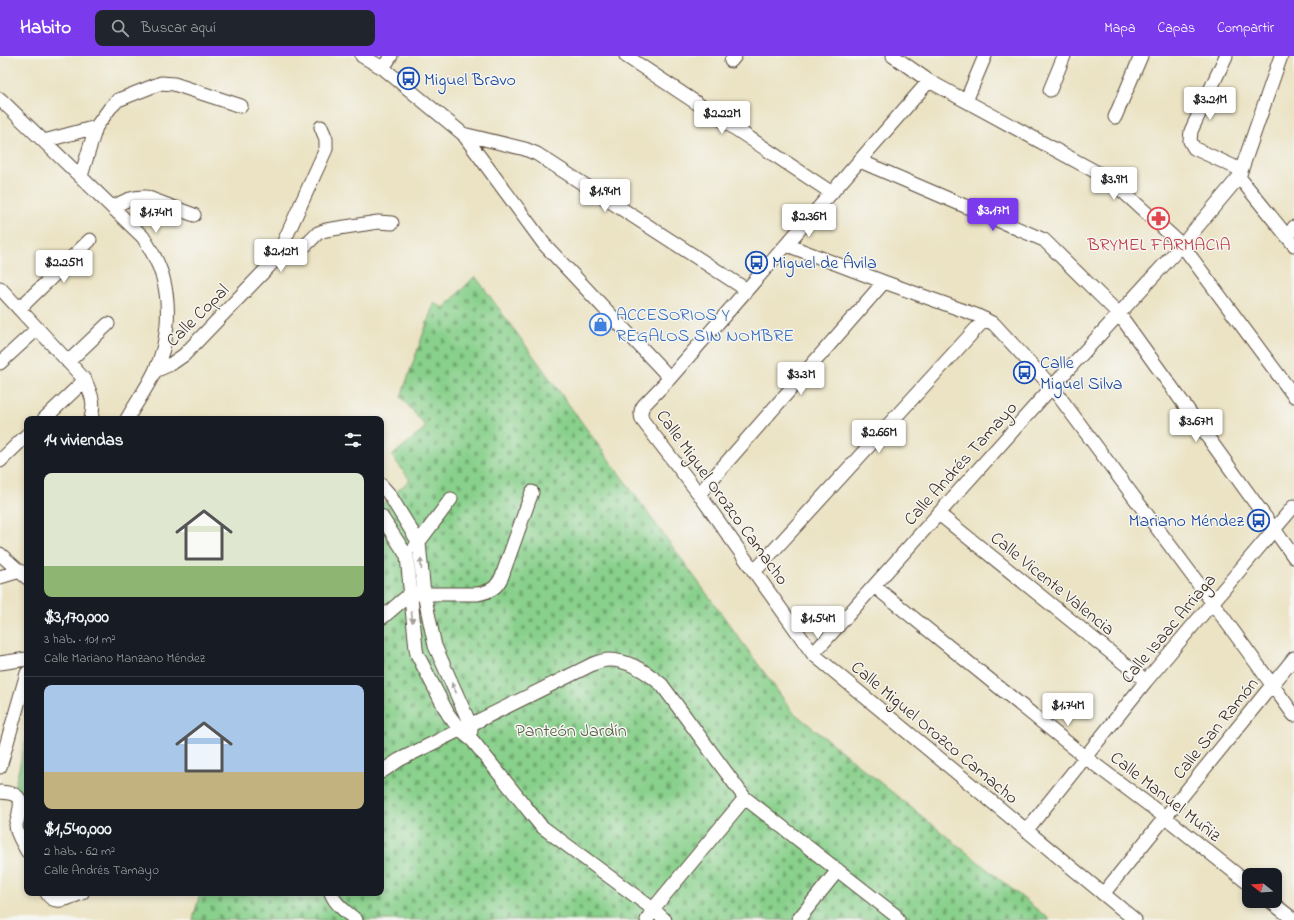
<!DOCTYPE html>
<html lang="es">
<meta charset="utf-8">
<style>
body{margin:0;font-family:"Indie Flower",sans-serif;background:#20242c;color:#f1f3f6;height:100vh;display:flex;flex-direction:column;font-size:15px;white-space:nowrap}
*{box-sizing:border-box;margin:0}
p{font-size:13px;color:#9ea1a6}
.icon{flex:none;width:22px;height:22px;fill:none;stroke:currentColor;stroke-width:2;stroke-linecap:round;stroke-linejoin:round}
.map{position:relative;flex:1;overflow:hidden}
.panel{position:absolute;left:24px;top:360px;width:360px;height:480px;display:flex;flex-direction:column;background:#171b24;border-radius:8px;box-shadow:0 2px 6px #0003}
.panel>*{flex:none}
.needle{width:26px;rotate:287deg}
.controls{position:absolute;left:1242px;top:812px;display:grid;gap:8px}
.controls a{display:grid;place-items:center;width:40px;height:40px;border-radius:8px;background:#171b24;box-shadow:0 2px 6px #0003;font-size:20px}
.price{position:absolute;translate:-50% -34px;padding:0 9px;border-radius:4px;background:#fff;color:#222;font-size:13px;line-height:26px;filter:drop-shadow(0 1px 2px #0008)}
.price::after{content:'';position:absolute;left:50%;top:24px;width:12px;height:9px;margin-left:-6px;background:inherit;clip-path:polygon(0 0,100% 0,50% 100%)}
.price.active{background:#7c3aed;color:#fff}
ul{padding:0;list-style:none}
li{display:grid;align-content:center;gap:8px;height:212px;padding:0 20px}
li+li{border-top:1px solid #363941}
li span{display:grid;place-items:center;height:124px;border-radius:8px;color:#555}
li>.icon{margin-inline-start:auto}
span .icon{width:72px;height:72px;fill:#fffc;stroke-width:1}
li b{font-size:17px}
h2{display:flex;justify-content:space-between;align-items:center;height:48px;padding:0 20px;font-size:17px}
header{display:flex;align-items:center;gap:24px;box-sizing:border-box;height:56px;padding:0 20px;background:#7c3aed;color:#fff}
header strong{font-size:19px}
nav{display:flex;gap:22px;margin-inline-start:auto;font-size:14px}
.search{width:280px;height:36px;background:#20242c;display:flex;align-items:center;gap:10px;box-sizing:border-box;padding:0 14px;border-radius:8px;color:#9ea1a6;font-size:15px}
.map>svg:first-child{display:block}
</style>
<header>
<strong>Habito</strong>
<div class="search"><svg class="icon" aria-label="search" viewBox="0 0 24 24"><circle cx="10" cy="10" r="6"/><path d="M15 15l6 6"/></svg>Buscar aquí</div>
<nav><a>Mapa</a><a>Capas</a><a>Compartir</a></nav>
</header>
<div class="map">
<svg width="1294" height="864" viewBox="0 0 1294 864">
<defs>
<pattern id="grass-tufts" width="24" height="20" patternUnits="userSpaceOnUse"><rect width="24" height="20" fill="#88d08b"/><path d="M3 7l-1-3M5 7V3M7 7l1-3M15 17l-1-3M17 17v-4M19 17l1-3" fill="none" stroke="#70a971"/></pattern>
<pattern id="cemetery-stones" width="16" height="16" patternUnits="userSpaceOnUse"><rect width="16" height="16" fill="#88d08b"/><path d="M2 7V4a2 2 0 0 1 4 0v3zM10 15v-3a2 2 0 0 1 4 0v3z" fill="#70a971"/></pattern>
</defs>
<rect width="100%" height="100%" fill="#f6f6f2"/>
<filter id="ink" filterUnits="userSpaceOnUse"><feTurbulence type="fractalNoise" baseFrequency=".025" numOctaves="2"/><feDisplacementMap in="SourceGraphic" scale="8" xChannelSelector="R" yChannelSelector="G"/><feConvolveMatrix kernelMatrix="1 2 1 2 8 2 1 2 1" color-interpolation-filters="sRGB"/></filter>
<filter id="wash" filterUnits="userSpaceOnUse"><feTurbulence type="fractalNoise" baseFrequency=".012" numOctaves="4" result="noise"/><feDisplacementMap in="SourceGraphic" scale="16" xChannelSelector="R" yChannelSelector="G"/><feGaussianBlur stdDeviation="0.9" result="paint"/><feColorMatrix in="noise" values="0 0 0 0 0 0 0 0 0 0 0 0 0 0 0 0 0 1.4 0 .05"/><feComposite in="paint" operator="in"/></filter>
<g filter="url(#wash)">
<rect width="100%" height="100%" fill="#ebe3c4"/>
<path fill="url(#grass-tufts)" stroke="#627d54" d="M27,680V781L22,772V766L27,754V747L14,733Z"/>
<path fill="url(#cemetery-stones)" stroke="#627d54" d="M475,220L793,656L1050,864H193L200,837H381V449L410,424L392,400L426,371L401,341L434,247L444,252Z"/>
</g>
<g filter="url(#ink)">
<g fill="none" stroke-linecap="round" stroke-linejoin="round">
<defs>
<path id="minor" d="M362,0L383,12L463,78L544,188L670,322
M626,0L832,137
M893,0L929,25L1109,123L1182,189L1294,340
M1226,0L1191,75L1190,85L1194,92L1241,114
M731,5L735,0
M383,12L391,0
M929,25L670,322L644,349C640,354 640,359 643,365L699,438L813,598L1135,864
M1050,34L1064,0
M0,43L143,181C151,194 159,207 163,222C171,252 168,288 155,315C147,332 136,347 127,363
M966,45L985,0
M1115,61L1141,0
M463,78L525,93L537,98L747,234
M44,85L96,71
M860,105L1044,184L1119,258L1294,501
M81,120L96,71L110,52L118,44L161,27L174,28L241,50
M1239,121L1294,189
M113,151C124,145 133,140 146,141L194,159
M1288,181L1294,171
M787,189L884,226L976,259L994,268L1052,331L1212,546L1294,659
M281,193L300,192L307,188L318,177L326,174L378,166L392,167
M0,232L85,324C92,341 95,345 91,363
M19,253L90,184
M68,306L108,268
M0,307L37,273
M155,315L171,308L184,299L276,203L326,93V83L321,71
M44,363L85,324
M0,405L27,379
M381,429L389,438L419,487L424,538L435,590L470,668L471,675
M699,438L884,226
M939,458L1146,625
M381,460L407,500L416,593L417,598L448,658L460,674L473,685L541,770L653,853L665,864
M415,491L451,443
M0,498L27,522
M754,516L985,263
M0,521L20,515
M874,530L1085,701L1165,761L1249,828
M381,560L383,561L410,538H477C490,536 497,532 502,520L532,436
M813,598L1052,331L1182,189L1239,121L1281,0
M0,607L27,603
M0,711L27,617
M381,716L399,704L593,608C598,606 604,604 609,604C629,604 647,616 662,629L745,742L653,853L647,864
M0,736C14,737 24,739 19,756C19,760 17,765 16,769C16,778 23,787 27,795
M745,742L895,859L898,864
M1026,775L1146,625L1294,450
M47,837C54,851 71,841 82,837
M331,837C335,848 347,857 356,864
M1103,838L1294,602
M1270,845L1294,864
M798,864L838,814"/>
</defs>
<use href="#minor" stroke="#554637" stroke-width="15"/>
<use href="#minor" stroke="#fff" stroke-width="13"/>
</g>
<defs><path id="oneway-solid" d="M-6-.8H1V-3.2L6.5 0L1 3.2V.8H-6Z"/></defs>
<g fill="#a79f9a">
<use href="#oneway-solid" transform="translate(421 508) rotate(-95)"/>
<use href="#oneway-solid" transform="translate(412 561) rotate(84)"/>
<use href="#oneway-solid" transform="translate(454 632) rotate(-115)"/>
</g>
</g>
<defs>
<symbol id="bus-ring" viewBox="-11 -11 22 22"><circle r="9.5" fill="#f6f6f2" stroke="#1a4fb4" stroke-width="1.5"/><path d="M-5-6H5V4H4V6H2V4H-2V6H-4V4H-5ZM-3.5-4V0h7V-4ZM-3.5 1.2v1.5H-2V1.2ZM2 1.2v1.5H3.5V1.2Z" fill="#1a4fb4"/></symbol>
<symbol id="pharmacy-ring" viewBox="-11 -11 22 22"><circle r="9.5" fill="#f6f6f2" stroke="#e0444e" stroke-width="1.5"/><path d="M-2-6h4v4h4v4h-4v4h-4v-4h-4v-4h4Z" fill="#e0444e"/></symbol>
<symbol id="shop-ring" viewBox="-11 -11 22 22"><circle r="9.5" fill="#f6f6f2" stroke="#3f7fe0" stroke-width="1.5"/><path d="M-5-2.5h2.3a2.7 3.5 0 0 1 5.4 0H5L5.5 6h-11ZM-1.5-2.5h3a1.5 2.3 0 0 0-3 0Z" fill="#3f7fe0"/></symbol>
</defs>
<g fill-rule="evenodd">
<use href="#bus-ring" x="396" y="10" width="25" height="25"/>
<use href="#pharmacy-ring" x="1146" y="150" width="25" height="25"/>
<use href="#bus-ring" x="744" y="194" width="25" height="25"/>
<use href="#shop-ring" x="588" y="256" width="25" height="25"/>
<use href="#bus-ring" x="1012" y="304" width="25" height="25"/>
<use href="#bus-ring" x="1246" y="452" width="25" height="25"/>
</g>
<g text-anchor="middle" stroke-width="3" stroke-linejoin="round" paint-order="stroke">
<g font-size="18" fill="#164399" stroke="#f6f6f2" text-anchor="start">
<text x="424" y="29">Miguel Bravo</text>
<text x="772" y="212">Miguel de Ávila</text>
<text x="1040" y="312">Calle<tspan x="1040" dy="21">Miguel Silva</tspan></text>
<text x="1244" y="470" text-anchor="end">Mariano Méndez</text>
</g>
<g font-size="18" fill="#be3a42" stroke="#f6f6f2">
<text x="1159" y="194">BRYMEL FARMACIA</text>
</g>
<g font-size="18" fill="#366cbe" stroke="#f6f6f2" text-anchor="start">
<text x="616" y="264">ACCESORIOS Y<tspan x="616" dy="21">REGALOS SIN NOMBRE</tspan></text>
</g>
<g font-size="18" fill="#3b2a1e" stroke="#f6f6f2">
<text transform="translate(197 259) rotate(-45)" y="6">Calle Copal</text>
<text transform="translate(960 407) rotate(-48)" y="6">Calle Andrés Tamayo</text>
<text transform="translate(723 441) rotate(54)" y="6">Calle Miguel Orozco Camacho</text>
<text transform="translate(1053 527) rotate(39)" y="6">Calle Vicente Valencia</text>
<text transform="translate(1168 572) rotate(-50)" y="6">Calle Isaac Arriaga</text>
<text transform="translate(1215 672) rotate(-51)" y="6">Calle San Ramón</text>
<text transform="translate(935 676) rotate(40)" y="6">Calle Miguel Orozco Camacho</text>
<text transform="translate(1166 740) rotate(38)" y="6">Calle Manuel Muñiz</text>
</g>
<g font-size="18" fill="#525c3f" stroke="#f6f6f2">
<text x="571" y="680">Panteón Jardín</text>
</g>
</g>
</svg>
<div class="controls">
<a><svg class="needle" viewBox="-14 -14 28 28"><path d="M0-13l5 13h-10z" fill="#e53935"/><path d="M0 13l5-13h-10z" fill="#9ea1a6"/></svg></a>
</div>
<b class="price" style="left:1210px;top:65px">$3.21M</b>
<b class="price" style="left:722px;top:79px">$2.22M</b>
<b class="price" style="left:1114px;top:145px">$3.9M</b>
<b class="price" style="left:605px;top:157px">$1.94M</b>
<b class="price active" style="left:993px;top:176px">$3.17M</b>
<b class="price" style="left:156px;top:178px">$1.74M</b>
<b class="price" style="left:809px;top:182px">$2.36M</b>
<b class="price" style="left:281px;top:217px">$2.12M</b>
<b class="price" style="left:64px;top:228px">$2.25M</b>
<b class="price" style="left:801px;top:340px">$3.3M</b>
<b class="price" style="left:1196px;top:387px">$3.67M</b>
<b class="price" style="left:879px;top:398px">$2.66M</b>
<b class="price" style="left:818px;top:584px">$1.54M</b>
<b class="price" style="left:1068px;top:671px">$1.74M</b>
<section class="panel">
<h2>14 viviendas<svg class="icon" aria-label="filters" viewBox="0 0 24 24"><path d="M4 7h16M4 17h16"/><circle cx="9" cy="7" r="2"/><circle cx="15" cy="17" r="2"/></svg></h2>
<ul>
<li><span style="background:linear-gradient(#dfe7d0 75%,#8fb573 0)"><svg class="icon" aria-label="home" viewBox="0 0 24 24"><path d="M3 11l9-7 9 7M6 9v11h12V9"/></svg></span><div><b>$3,170,000</b><p>3 hab. · 101 m²</p><p>Calle Mariano Manzano Méndez</p></div></li>
<li><span style="background:linear-gradient(#a9c7e8 70%,#c2b280 0)"><svg class="icon" aria-label="home" viewBox="0 0 24 24"><path d="M3 11l9-7 9 7M6 9v11h12V9"/></svg></span><div><b>$1,540,000</b><p>2 hab. · 62 m²</p><p>Calle Andrés Tamayo</p></div></li>
</ul>
</section>
</div>
